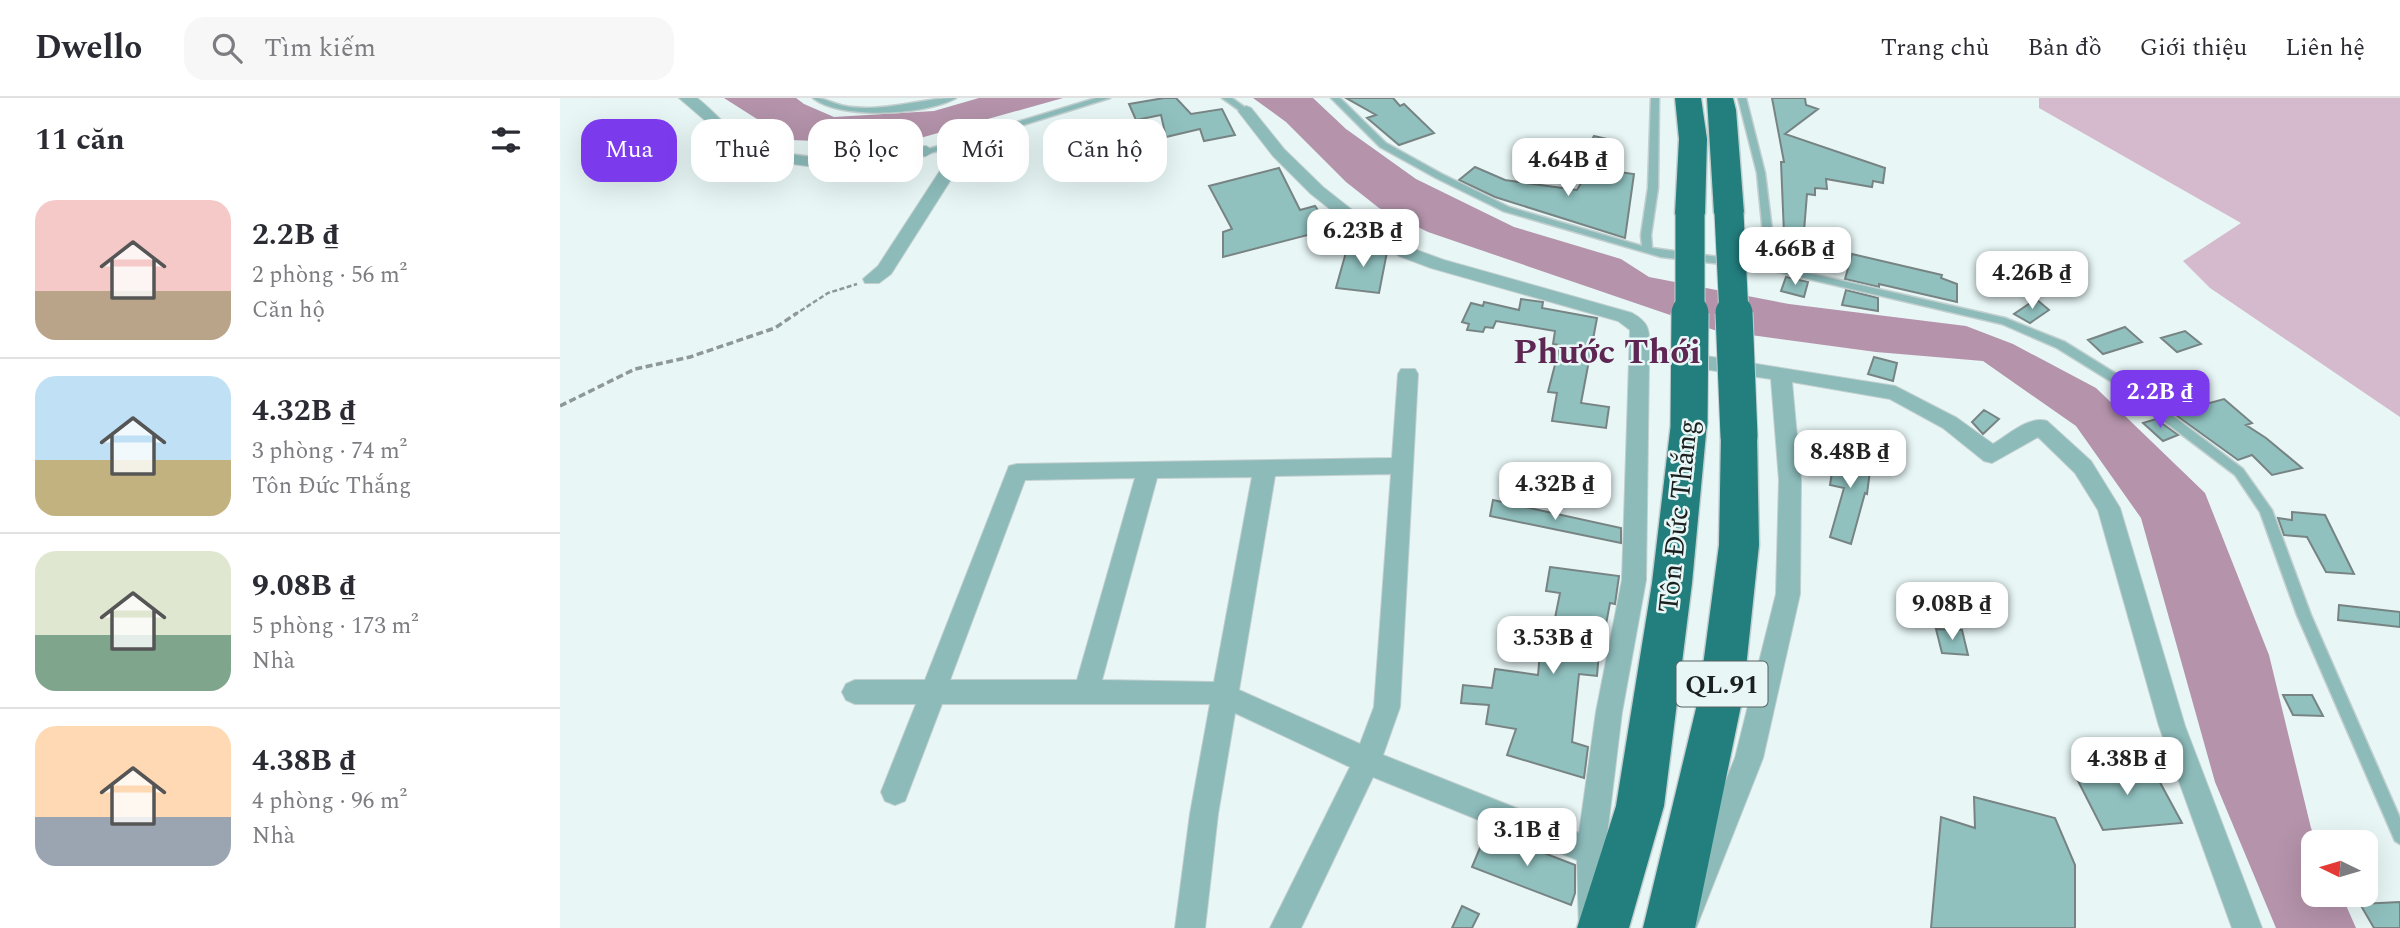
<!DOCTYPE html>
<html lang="vi">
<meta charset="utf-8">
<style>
body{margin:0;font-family:Spectral,serif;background:#f7f7f7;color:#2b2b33;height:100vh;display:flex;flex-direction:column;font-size:26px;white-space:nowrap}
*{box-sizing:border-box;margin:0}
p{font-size:23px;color:#7c7c81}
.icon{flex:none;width:38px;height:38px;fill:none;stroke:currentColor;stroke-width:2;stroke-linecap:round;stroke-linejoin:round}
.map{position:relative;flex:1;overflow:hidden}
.sheet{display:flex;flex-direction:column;background:#fff;width:560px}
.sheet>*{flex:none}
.top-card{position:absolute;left:21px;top:21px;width:665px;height:63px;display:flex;gap:14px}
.needle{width:46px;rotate:275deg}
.fabs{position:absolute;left:1741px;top:732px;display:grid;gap:14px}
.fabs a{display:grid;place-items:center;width:77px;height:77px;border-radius:14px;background:#fff;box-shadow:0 7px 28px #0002;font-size:35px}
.price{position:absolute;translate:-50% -60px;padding:0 16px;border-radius:14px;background:#fff;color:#222;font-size:23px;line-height:46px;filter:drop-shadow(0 2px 4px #0008)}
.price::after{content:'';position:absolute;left:50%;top:42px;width:21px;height:16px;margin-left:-10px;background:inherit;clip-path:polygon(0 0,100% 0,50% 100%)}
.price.selected{background:#7c3aed;color:#fff}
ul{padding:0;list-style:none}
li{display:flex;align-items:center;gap:21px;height:175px;padding:0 35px}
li+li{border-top:2px solid #e1e1e2}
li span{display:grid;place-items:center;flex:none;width:196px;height:140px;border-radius:21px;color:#555}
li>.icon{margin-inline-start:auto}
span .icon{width:84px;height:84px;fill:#fffc;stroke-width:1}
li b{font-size:30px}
h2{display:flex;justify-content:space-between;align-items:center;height:84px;padding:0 35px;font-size:30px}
.tag{padding:0 24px;border-radius:21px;background:#fff;box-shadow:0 7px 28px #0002;font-size:24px;line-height:63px}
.tag.selected{background:#7c3aed;color:#fff}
header{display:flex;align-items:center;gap:42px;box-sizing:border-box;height:98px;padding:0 35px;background:#fff;border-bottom:2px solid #e1e1e2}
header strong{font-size:33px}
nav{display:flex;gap:38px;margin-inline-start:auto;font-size:24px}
.search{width:490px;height:63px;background:#f7f7f7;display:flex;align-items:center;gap:18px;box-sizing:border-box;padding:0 24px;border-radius:21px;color:#7c7c81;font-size:26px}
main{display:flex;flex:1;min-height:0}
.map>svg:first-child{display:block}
</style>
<header>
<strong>Dwello</strong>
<div class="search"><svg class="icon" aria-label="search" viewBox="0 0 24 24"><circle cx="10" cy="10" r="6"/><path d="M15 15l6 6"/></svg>Tìm kiếm</div>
<nav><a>Trang chủ</a><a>Bản đồ</a><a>Giới thiệu</a><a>Liên hệ</a></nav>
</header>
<main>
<section class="sheet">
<h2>11 căn<svg class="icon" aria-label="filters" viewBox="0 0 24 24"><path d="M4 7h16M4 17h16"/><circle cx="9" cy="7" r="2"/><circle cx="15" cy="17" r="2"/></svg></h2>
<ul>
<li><span style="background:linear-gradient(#f6c9c9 65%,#b9a48a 0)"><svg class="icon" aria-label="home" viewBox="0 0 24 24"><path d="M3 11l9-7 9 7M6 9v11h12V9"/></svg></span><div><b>2.2B ₫</b><p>2 phòng · 56 m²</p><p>Căn hộ</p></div></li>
<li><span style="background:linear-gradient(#bfe0f5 60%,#c2b280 0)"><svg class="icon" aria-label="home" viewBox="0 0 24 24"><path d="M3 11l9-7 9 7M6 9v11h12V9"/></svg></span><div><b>4.32B ₫</b><p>3 phòng · 74 m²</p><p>Tôn Đức Thắng</p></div></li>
<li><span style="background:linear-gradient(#dfe7d0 60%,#7fa58c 0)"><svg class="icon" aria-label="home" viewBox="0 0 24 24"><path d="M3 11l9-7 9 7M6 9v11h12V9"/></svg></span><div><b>9.08B ₫</b><p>5 phòng · 173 m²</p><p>Nhà</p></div></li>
<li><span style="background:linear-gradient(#ffd9b3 65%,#9aa5b1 0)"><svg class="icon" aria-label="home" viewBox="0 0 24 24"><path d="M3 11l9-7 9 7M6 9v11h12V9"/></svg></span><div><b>4.38B ₫</b><p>4 phòng · 96 m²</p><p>Nhà</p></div></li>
</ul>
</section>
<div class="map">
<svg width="1840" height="830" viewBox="0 0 1840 830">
<rect width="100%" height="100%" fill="#e8f6f6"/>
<path fill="#d4bacc" d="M1479,0H1840V319L1650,190L1623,163L1681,125L1479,10Z"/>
<path fill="#b493ab" d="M164,0H236L244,6L274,19L374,13L419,0H503L339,46L230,42Z
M693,0H753L786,31L856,81L954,129L1061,161L1089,179L1229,206L1406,228L1453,246L1536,290L1645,395L1709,557L1751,730L1757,744H1754V796H1781L1796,830H1716L1655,684L1581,420L1516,328L1423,263L1316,254L1154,232L868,134L819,110L786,84L726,24Z"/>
<path fill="#90c1bf" stroke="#778483" stroke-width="2" d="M604,0H616L631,16L662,11L675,37L644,43L640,31L606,39L601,17L576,22L569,6Z
M786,0H833L840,8L844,6L874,35L839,47L807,20L816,17Z
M1212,0H1245L1246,7L1258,11L1225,36L1325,70L1323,85L1313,83L1312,89L1266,81L1267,91L1255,90V97L1247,96L1244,133L1256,135L1251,162L1255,163L1252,173L1222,166L1225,160L1221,64H1224Z
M1034,38L1051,42L1041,65L1021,61Z
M915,69L945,82L1017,92L1030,70L1074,76L1065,140L935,99L899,82Z
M719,70L740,112L755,108L771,131L663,159V134L672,131L649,88Z
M788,147L821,150L827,154L819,195L776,190Z
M1292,156L1382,177L1381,180L1397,186V204L1319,186V189L1285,181Z
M1226,179L1248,184L1244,199L1221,193Z
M1286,192L1318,200V213L1282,207Z
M961,201L983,204L982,210L1037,220L1021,305L1049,309L1046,330L992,323L997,295L988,294L1000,247L993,246L995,233L936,223L933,230L925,229L923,234L907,232L909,226L902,224L911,205L923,208L924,204L959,212Z
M1476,201L1489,212L1470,225L1454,216Z
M1565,229L1582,244L1543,256L1528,242Z
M1625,233L1641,246L1617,254L1601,240Z
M1314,259L1337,265L1333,283L1308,276Z
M1664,301L1692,325L1686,327L1706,340L1742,370L1712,377L1692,357L1678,362L1613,315Z
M1424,312L1439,321L1423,336L1412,324Z
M1596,321L1618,337L1603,343L1583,325Z
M1276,349L1312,357L1307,396L1305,395L1291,446L1270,439L1284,390L1270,387Z
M933,402L1061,430V445L930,418Z
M1732,414L1765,417L1794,476L1766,474L1747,439L1724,437L1718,420L1732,422Z
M990,469L1059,478L1055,506L1050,505L1043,542H1040L1037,578L1019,576L1012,644L1028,649L1024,680L947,657L956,631L926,626L929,607L901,605L903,587L932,590L935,571L978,577L980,554L988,555L1000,495L986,493Z
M1779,507L1840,514V529L1778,522Z
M1376,531L1402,532L1408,557L1382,555Z
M1723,597H1752L1763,618L1733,617Z
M1590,666L1622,725L1543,732L1513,673Z
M1414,699L1495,720L1515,767V830H1371L1381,719L1415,730Z
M927,733L1015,767V795L1011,807L912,769Z
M1840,804V830H1814L1800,806Z
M902,808L919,816L912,830H892Z"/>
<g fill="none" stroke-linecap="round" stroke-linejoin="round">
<defs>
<path id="service" d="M253,0C262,0 266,2 274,5C284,9 296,10 307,10C337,10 366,0 396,0C367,17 280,22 253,0Z
M536,0H550L392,49L366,56L362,53Z
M662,0H672L690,13L683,15Z
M771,0H780L826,45L882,76L949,109L1082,148L1081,137L1088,90L1091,0H1099L1098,90L1091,137L1092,150L1203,165L1205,163V156L1197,75L1178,0H1186L1205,75L1215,156V164L1213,167L1445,220L1505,244L1563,280L1683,371L1712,412L1751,517L1840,720V746L1835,743L1737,517L1700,414L1675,377L1555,286L1497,250L1442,226L1205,171L1101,159L943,113L876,80L820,49Z"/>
<path id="minor" d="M119,0H137C154,13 167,31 186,41C241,70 308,58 366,48L374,53L366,58L296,68H248L225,65L175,48Z
M686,8L691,10L724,51L763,89L806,123L851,150L884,162L1072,215C1088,224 1090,231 1089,249L1335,288L1397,320L1433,346C1448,337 1470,317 1487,323L1531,363L1560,410L1625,628L1702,830H1672L1599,628L1538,412L1515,375L1478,339L1432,365L1424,363L1383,330L1330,301L1232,284L1241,382L1240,496L1203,660L1136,830H1106L1175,660L1216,496L1219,382L1211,281L1089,263L1086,482L1062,614L1045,754L1049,830H1019L1017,762L813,679L741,830H710L790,669L675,615L658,716L645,830H615L630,716L650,606H382L345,703L335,707L325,703L321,694L356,606H295L286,602L282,594L286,586L295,582H365L449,368L457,366L832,360L838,276L841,271H855L858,276L840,609L823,657L1019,735L1036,614L1062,482L1070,232L1058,223L871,170L839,158L794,130L751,96L713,58L678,13ZM831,376L814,609L800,646L679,592L715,378ZM692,379L654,584L542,582L597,380ZM575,380L517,582H390L465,382Z
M408,37L416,42L331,176L319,185H305L303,181L318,168L400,42Z"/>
<path id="trunk" d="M1115,0H1141L1147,41L1145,116L1140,122L1130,125L1120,122L1115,116L1119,41Z
M1147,0H1173L1176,12L1184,115L1179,121L1169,124L1159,121L1154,115Z
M1129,312L1142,316L1147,325L1132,485L1104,708L1069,830H1017L1056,708L1092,485L1111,325L1116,316Z
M1179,325L1192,329L1197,338L1199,447L1183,598L1135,830H1083L1139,598L1159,447L1161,338L1166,329Z"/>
</defs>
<use href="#service" stroke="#c3cfcf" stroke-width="3"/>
<use href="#minor" stroke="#c3cfcf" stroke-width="2"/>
<use href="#trunk" stroke="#c3cfcf" stroke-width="3"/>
<path stroke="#8e9898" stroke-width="2.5" stroke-dasharray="5 2.5" stroke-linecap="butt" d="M234,217L268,195L297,186"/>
<path stroke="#8e9898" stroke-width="3.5" stroke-dasharray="7 3.5" stroke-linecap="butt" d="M0,308L75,271L130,259L215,230L237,215"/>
<use href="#service" fill="#8cbbba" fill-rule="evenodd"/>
<use href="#minor" fill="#8cbbba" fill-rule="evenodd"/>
<use href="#trunk" fill="#237e7e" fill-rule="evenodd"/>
<defs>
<path id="trunk-bridge-far1" d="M1169,115L1174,217
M1130,217V116"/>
<path id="trunk-bridge" d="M1174,215L1179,338
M1129,325L1130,215"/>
</defs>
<use href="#trunk-bridge-far1" stroke="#c3cfcf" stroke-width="31" stroke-linecap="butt"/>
<use href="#trunk-bridge" stroke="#c3cfcf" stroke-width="39" stroke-linecap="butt"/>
<use href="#trunk-bridge-far1" stroke="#237e7e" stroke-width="29"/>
<use href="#trunk-bridge" stroke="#237e7e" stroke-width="37"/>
</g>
<g text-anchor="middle" stroke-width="5" stroke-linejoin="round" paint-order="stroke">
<rect fill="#e8f6f6" stroke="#586060" stroke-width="2" x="1116.5" y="563.5" width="91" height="45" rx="5"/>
<g font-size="26" font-weight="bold" fill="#1a201f">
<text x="1162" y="595">QL.91</text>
</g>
<g font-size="28" fill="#1a201f" stroke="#e8f6f6">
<text transform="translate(1117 418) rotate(-84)" y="10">Tôn Đức Thắng</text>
</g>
<g font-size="35" font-weight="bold" fill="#5e2652" stroke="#e8f6f6">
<text x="1047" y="265">Phước Thới</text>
</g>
</g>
</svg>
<div class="fabs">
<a><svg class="needle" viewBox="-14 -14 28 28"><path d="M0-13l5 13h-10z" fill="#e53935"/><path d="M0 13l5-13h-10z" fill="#7c7c81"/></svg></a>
</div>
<b class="price" style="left:1008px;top:100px">4.64B ₫</b>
<b class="price" style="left:803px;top:171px">6.23B ₫</b>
<b class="price" style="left:1235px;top:189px">4.66B ₫</b>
<b class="price" style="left:1472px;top:213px">4.26B ₫</b>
<b class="price selected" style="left:1600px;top:332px">2.2B ₫</b>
<b class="price" style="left:1290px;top:392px">8.48B ₫</b>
<b class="price" style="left:995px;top:424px">4.32B ₫</b>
<b class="price" style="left:1392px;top:544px">9.08B ₫</b>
<b class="price" style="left:993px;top:578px">3.53B ₫</b>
<b class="price" style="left:1567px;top:699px">4.38B ₫</b>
<b class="price" style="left:967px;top:770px">3.1B ₫</b>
<div class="top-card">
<a class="tag selected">Mua</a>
<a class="tag">Thuê</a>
<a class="tag">Bộ lọc</a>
<a class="tag">Mới</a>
<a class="tag">Căn hộ</a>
</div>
</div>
</main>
